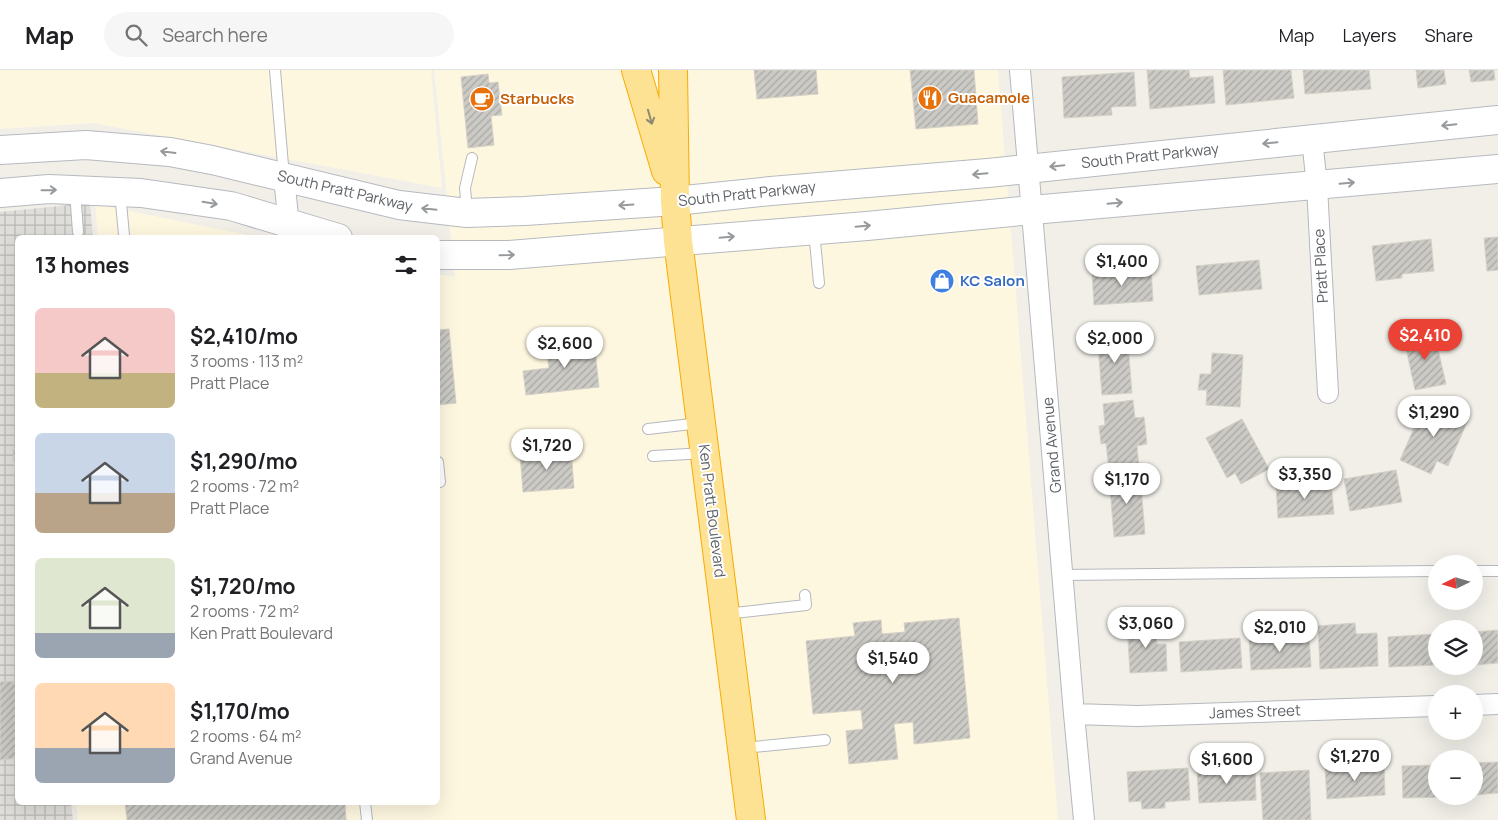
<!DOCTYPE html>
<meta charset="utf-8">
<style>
body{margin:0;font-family:Manrope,sans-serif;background:#f6f6f6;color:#202124;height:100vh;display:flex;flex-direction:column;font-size:19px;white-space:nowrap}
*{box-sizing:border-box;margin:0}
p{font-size:16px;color:#757577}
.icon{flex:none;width:28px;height:28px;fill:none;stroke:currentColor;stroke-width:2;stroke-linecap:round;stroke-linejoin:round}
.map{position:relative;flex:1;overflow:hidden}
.side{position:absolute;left:15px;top:165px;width:425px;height:570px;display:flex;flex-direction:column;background:#fff;border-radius:8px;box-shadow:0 5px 20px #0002}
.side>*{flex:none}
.needle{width:32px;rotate:265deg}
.tools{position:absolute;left:1428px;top:485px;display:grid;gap:10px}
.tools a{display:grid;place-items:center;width:55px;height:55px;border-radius:50%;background:#fff;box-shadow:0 5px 20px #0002;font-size:25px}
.price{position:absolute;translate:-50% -42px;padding:0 11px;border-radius:18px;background:#fff;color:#222;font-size:16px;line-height:32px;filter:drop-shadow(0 1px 2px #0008)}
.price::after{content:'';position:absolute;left:50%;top:30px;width:15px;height:11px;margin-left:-8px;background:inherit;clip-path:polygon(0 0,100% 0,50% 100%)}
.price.selected{background:#ea4335;color:#fff}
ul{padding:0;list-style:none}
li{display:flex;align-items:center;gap:15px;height:125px;padding:0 20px}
li span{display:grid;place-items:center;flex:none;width:140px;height:100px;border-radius:8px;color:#555}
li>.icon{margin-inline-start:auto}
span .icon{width:60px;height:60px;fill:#fffc;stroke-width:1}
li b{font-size:21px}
h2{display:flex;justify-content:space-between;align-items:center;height:60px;padding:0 20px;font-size:21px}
header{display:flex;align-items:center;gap:30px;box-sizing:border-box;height:70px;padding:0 25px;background:#fff;border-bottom:1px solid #e0e0e0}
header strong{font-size:24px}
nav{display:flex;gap:28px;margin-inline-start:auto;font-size:18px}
.search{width:350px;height:45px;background:#f6f6f6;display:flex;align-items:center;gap:12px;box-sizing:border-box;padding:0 18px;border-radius:28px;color:#757577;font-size:19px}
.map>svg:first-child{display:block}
</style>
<header>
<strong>Map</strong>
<div class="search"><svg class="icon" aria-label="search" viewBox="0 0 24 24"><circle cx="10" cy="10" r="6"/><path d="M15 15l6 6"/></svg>Search here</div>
<nav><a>Map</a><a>Layers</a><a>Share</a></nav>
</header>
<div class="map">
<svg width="1498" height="750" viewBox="0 0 1498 750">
<defs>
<pattern id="industrial-grid" width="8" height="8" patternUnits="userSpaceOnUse" patternTransform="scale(1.25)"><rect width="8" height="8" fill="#e0deda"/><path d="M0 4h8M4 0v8" fill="none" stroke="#b9b8b5"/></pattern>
<pattern id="building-hatch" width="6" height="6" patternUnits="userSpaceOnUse" patternTransform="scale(1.25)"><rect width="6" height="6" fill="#cccac5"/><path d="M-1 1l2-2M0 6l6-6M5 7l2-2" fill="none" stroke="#a9a8a4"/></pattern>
</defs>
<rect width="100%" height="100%" fill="#f1efe8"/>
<path fill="#fef7e0" d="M0,0H431L442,118L93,53L0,59Z
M434,0H998L1058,750H78L76,733L438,732V204L455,207Z
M95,134L257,167H98Z"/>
<path fill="url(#industrial-grid)" d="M90,133L93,167L18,168V732L71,733L73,750H0V142Z"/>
<path fill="url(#building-hatch)" stroke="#d6d1c6" d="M754,0H816L818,24L757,29Z
M910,0H974L978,54L916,59Z
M1147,0H1189L1190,8L1213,6L1215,33L1150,39Z
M1223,0H1291L1294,28L1226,35Z
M1303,0H1369L1371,19L1305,24Z
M1416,0H1444L1446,14L1418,18Z
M1469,0H1494L1495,10L1471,12Z
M1134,2L1136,36L1111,37L1112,45L1064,48L1062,7Z
M488,4L489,13L498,12L502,45L491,46L494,75L468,78L461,7Z
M1498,167V200L1487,201L1484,168Z
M1431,169L1434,201L1402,204V208L1376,211L1372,176Z
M1259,190L1262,219L1199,225L1196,196Z
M1151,199L1153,231L1094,235L1092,203Z
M449,259L456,333L438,335V260Z
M1127,262L1132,323L1102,325L1097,264Z
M1434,262L1446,314L1415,320L1404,269Z
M594,270L599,317L526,325L523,301L549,298L546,275Z
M1212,283L1243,285L1240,337L1206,335L1207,320H1198L1200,304H1211Z
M1133,330L1135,348L1144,347L1147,374L1137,376L1139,398L1109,401L1106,373L1101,374L1099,356L1105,355L1103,334Z
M1426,331L1468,350L1448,396L1437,391L1431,404L1400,390Z
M1242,349L1269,399L1241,414L1235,403L1227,408L1206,368Z
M18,378V435L13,379Z
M571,380L574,418L523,422L520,384Z
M1396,400L1402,432L1350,441L1344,409Z
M1140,403L1145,464L1114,467L1109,406Z
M1331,412L1334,444L1278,448L1276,416Z
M959,548L970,668L914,674L913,652L894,654L898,689L849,694L846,661L863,659L861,640L813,644L806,571L855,566L853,553L881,550L882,564L905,562L904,553Z
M1155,552L1157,574H1166L1167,601L1130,603L1127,554Z
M1355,553L1356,564L1377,563L1378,596L1320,599L1318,556Z
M1498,560V593L1474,595V562Z
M1436,564V595L1389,597L1388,567Z
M1309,566L1311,597L1251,600L1249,569Z
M1240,568L1242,598L1181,602L1179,572Z
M18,611V688L0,690V612Z
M1498,692V723L1474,725V693Z
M1384,695L1385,725L1327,729L1325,698Z
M1436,695V726L1448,727L1403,728L1402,696Z
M1188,698L1190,730L1165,732V738L1142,739L1141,731L1129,732L1127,702Z
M1255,698L1256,730L1199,733L1197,701Z
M1309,700L1311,750H1263L1260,703Z
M125,732H345L346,750H127Z"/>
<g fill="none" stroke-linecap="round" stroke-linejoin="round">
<defs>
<path id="lane" d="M275,0L284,107
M75,121L78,162
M120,122L124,165
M467,141L465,118L472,88
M814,161L819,213
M648,359L700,353
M653,386L705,383
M438,392L440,412H438
M1474,501H1498
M1062,505L1436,501
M725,544L806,535L805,525
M743,678L825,670
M365,732L367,750"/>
<path id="street" d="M1020,0L1074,644L1084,750
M1312,69L1317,116L1328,323
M284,108L290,165
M1474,635L1498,634
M1074,644L1137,646L1436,636"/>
<path id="secondary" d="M0,80L86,75L170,82L212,90L399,135L467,143L525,141L675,131L771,121L988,103L1498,50
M0,123L49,119L141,123L231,136L338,168
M438,185H509L867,156L1032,140L1498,99"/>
<path id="highway" d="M636,0L666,101
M673,0L675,131L678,171L751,750"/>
</defs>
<use href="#lane" stroke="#b5b8bc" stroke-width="12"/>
<use href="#street" stroke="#b5b8bc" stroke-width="22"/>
<use href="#secondary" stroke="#b6babf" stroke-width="30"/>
<use href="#highway" stroke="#f9ab00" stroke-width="30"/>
<use href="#lane" stroke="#fff" stroke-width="10"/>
<use href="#street" stroke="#fff" stroke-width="20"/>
<use href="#secondary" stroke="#fff" stroke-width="28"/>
<use href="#highway" stroke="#fde293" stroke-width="28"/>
</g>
<defs><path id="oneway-shaft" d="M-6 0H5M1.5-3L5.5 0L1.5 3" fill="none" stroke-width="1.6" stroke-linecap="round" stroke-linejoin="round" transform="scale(1.25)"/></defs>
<use stroke="#8e8975" href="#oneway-shaft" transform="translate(650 47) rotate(74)"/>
<g stroke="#979a9d">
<use href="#oneway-shaft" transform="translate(1449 55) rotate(174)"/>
<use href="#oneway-shaft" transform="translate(1270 73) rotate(174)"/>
<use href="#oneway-shaft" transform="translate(168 82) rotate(-173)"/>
<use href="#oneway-shaft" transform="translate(1057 96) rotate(174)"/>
<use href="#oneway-shaft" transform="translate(980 104) rotate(175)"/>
<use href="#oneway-shaft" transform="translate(1347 113) rotate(-5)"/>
<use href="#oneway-shaft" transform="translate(49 120) rotate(-1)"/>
<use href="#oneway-shaft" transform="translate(210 133) rotate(9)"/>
<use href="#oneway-shaft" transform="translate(1115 133) rotate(-5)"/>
<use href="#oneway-shaft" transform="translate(626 135) rotate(176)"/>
<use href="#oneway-shaft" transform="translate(429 139) rotate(-174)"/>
<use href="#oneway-shaft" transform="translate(863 156) rotate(-5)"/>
<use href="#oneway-shaft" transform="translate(727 167) rotate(-5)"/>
<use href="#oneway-shaft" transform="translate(507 185) rotate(-2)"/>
</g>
<defs>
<symbol id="restaurant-disc" viewBox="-11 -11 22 22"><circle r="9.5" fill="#e8710a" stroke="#fff"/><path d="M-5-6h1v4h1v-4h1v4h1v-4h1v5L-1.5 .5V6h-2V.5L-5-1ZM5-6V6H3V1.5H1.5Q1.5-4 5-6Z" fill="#fff"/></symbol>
<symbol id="cafe-disc" viewBox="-11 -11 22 22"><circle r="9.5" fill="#e8710a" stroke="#fff"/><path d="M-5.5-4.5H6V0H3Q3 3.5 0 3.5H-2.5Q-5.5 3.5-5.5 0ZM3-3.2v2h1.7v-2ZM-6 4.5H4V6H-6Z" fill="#fff"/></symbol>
<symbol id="shop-disc" viewBox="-11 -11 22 22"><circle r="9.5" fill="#3f7fe0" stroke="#fff"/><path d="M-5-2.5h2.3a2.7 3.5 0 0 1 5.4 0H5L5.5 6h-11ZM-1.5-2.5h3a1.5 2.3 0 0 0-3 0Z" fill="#fff"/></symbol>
</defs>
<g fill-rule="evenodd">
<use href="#restaurant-disc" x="916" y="14" width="28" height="28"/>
<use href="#cafe-disc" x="468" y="15" width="28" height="28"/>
<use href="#shop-disc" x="928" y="197" width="28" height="28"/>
</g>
<g text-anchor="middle" stroke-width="4" stroke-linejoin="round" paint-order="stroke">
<g font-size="15" font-weight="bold" fill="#c56008" stroke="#fff" text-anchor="start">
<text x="948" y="33">Guacamole</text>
<text x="500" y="34">Starbucks</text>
</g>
<g font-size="15" fill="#5f6368" stroke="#fff">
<text transform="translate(1150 86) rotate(-6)" y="5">South Pratt Parkway</text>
<text transform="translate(345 121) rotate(13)" y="5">South Pratt Parkway</text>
<text transform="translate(747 124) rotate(-6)" y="5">South Pratt Parkway</text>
<text transform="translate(1321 196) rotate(-93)" y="5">Pratt Place</text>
<text transform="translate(1052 375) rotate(-95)" y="5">Grand Avenue</text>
<text transform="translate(712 441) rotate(83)" y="5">Ken Pratt Boulevard</text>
<text transform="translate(1255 642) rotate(-2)" y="5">James Street</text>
</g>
<g font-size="15" font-weight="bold" fill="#366cbe" stroke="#fff" text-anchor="start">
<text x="960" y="216">KC Salon</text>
</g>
</g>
</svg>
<div class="tools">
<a><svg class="needle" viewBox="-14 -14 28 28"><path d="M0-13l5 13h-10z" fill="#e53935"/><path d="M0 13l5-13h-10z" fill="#757577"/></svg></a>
<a><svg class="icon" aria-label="layers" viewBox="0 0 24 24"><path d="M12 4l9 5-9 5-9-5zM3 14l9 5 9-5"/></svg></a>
<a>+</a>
<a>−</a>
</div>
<b class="price" style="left:1122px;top:217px">$1,400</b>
<b class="price selected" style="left:1425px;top:291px">$2,410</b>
<b class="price" style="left:1115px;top:294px">$2,000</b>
<b class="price" style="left:565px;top:299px">$2,600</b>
<b class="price" style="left:1434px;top:368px">$1,290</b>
<b class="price" style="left:547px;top:401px">$1,720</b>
<b class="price" style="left:1305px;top:430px">$3,350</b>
<b class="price" style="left:1127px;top:435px">$1,170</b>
<b class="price" style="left:1146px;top:579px">$3,060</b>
<b class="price" style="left:1280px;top:583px">$2,010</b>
<b class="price" style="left:893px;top:614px">$1,540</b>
<b class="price" style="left:1355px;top:712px">$1,270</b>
<b class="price" style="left:1227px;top:715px">$1,600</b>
<section class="side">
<h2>13 homes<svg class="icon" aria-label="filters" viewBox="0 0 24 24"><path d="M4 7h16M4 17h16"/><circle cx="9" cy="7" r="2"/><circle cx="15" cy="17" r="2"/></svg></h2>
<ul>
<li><span style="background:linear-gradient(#f6c9c9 65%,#c2b280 0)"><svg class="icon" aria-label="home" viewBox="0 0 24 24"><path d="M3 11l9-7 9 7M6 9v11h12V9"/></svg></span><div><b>$2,410/mo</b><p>3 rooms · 113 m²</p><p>Pratt Place</p></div></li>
<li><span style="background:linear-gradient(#c9d6e8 60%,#b9a48a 0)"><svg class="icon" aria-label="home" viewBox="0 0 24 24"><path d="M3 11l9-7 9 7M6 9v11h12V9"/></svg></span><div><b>$1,290/mo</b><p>2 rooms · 72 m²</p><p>Pratt Place</p></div></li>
<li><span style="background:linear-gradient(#dfe7d0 75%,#9aa5b1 0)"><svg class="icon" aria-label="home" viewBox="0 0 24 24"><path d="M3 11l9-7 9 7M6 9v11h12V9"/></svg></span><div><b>$1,720/mo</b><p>2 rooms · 72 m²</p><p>Ken Pratt Boulevard</p></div></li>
<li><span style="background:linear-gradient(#ffd9b3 65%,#9aa5b1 0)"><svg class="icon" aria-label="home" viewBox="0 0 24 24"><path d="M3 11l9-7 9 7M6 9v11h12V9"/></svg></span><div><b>$1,170/mo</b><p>2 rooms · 64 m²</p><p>Grand Avenue</p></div></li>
</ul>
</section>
</div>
